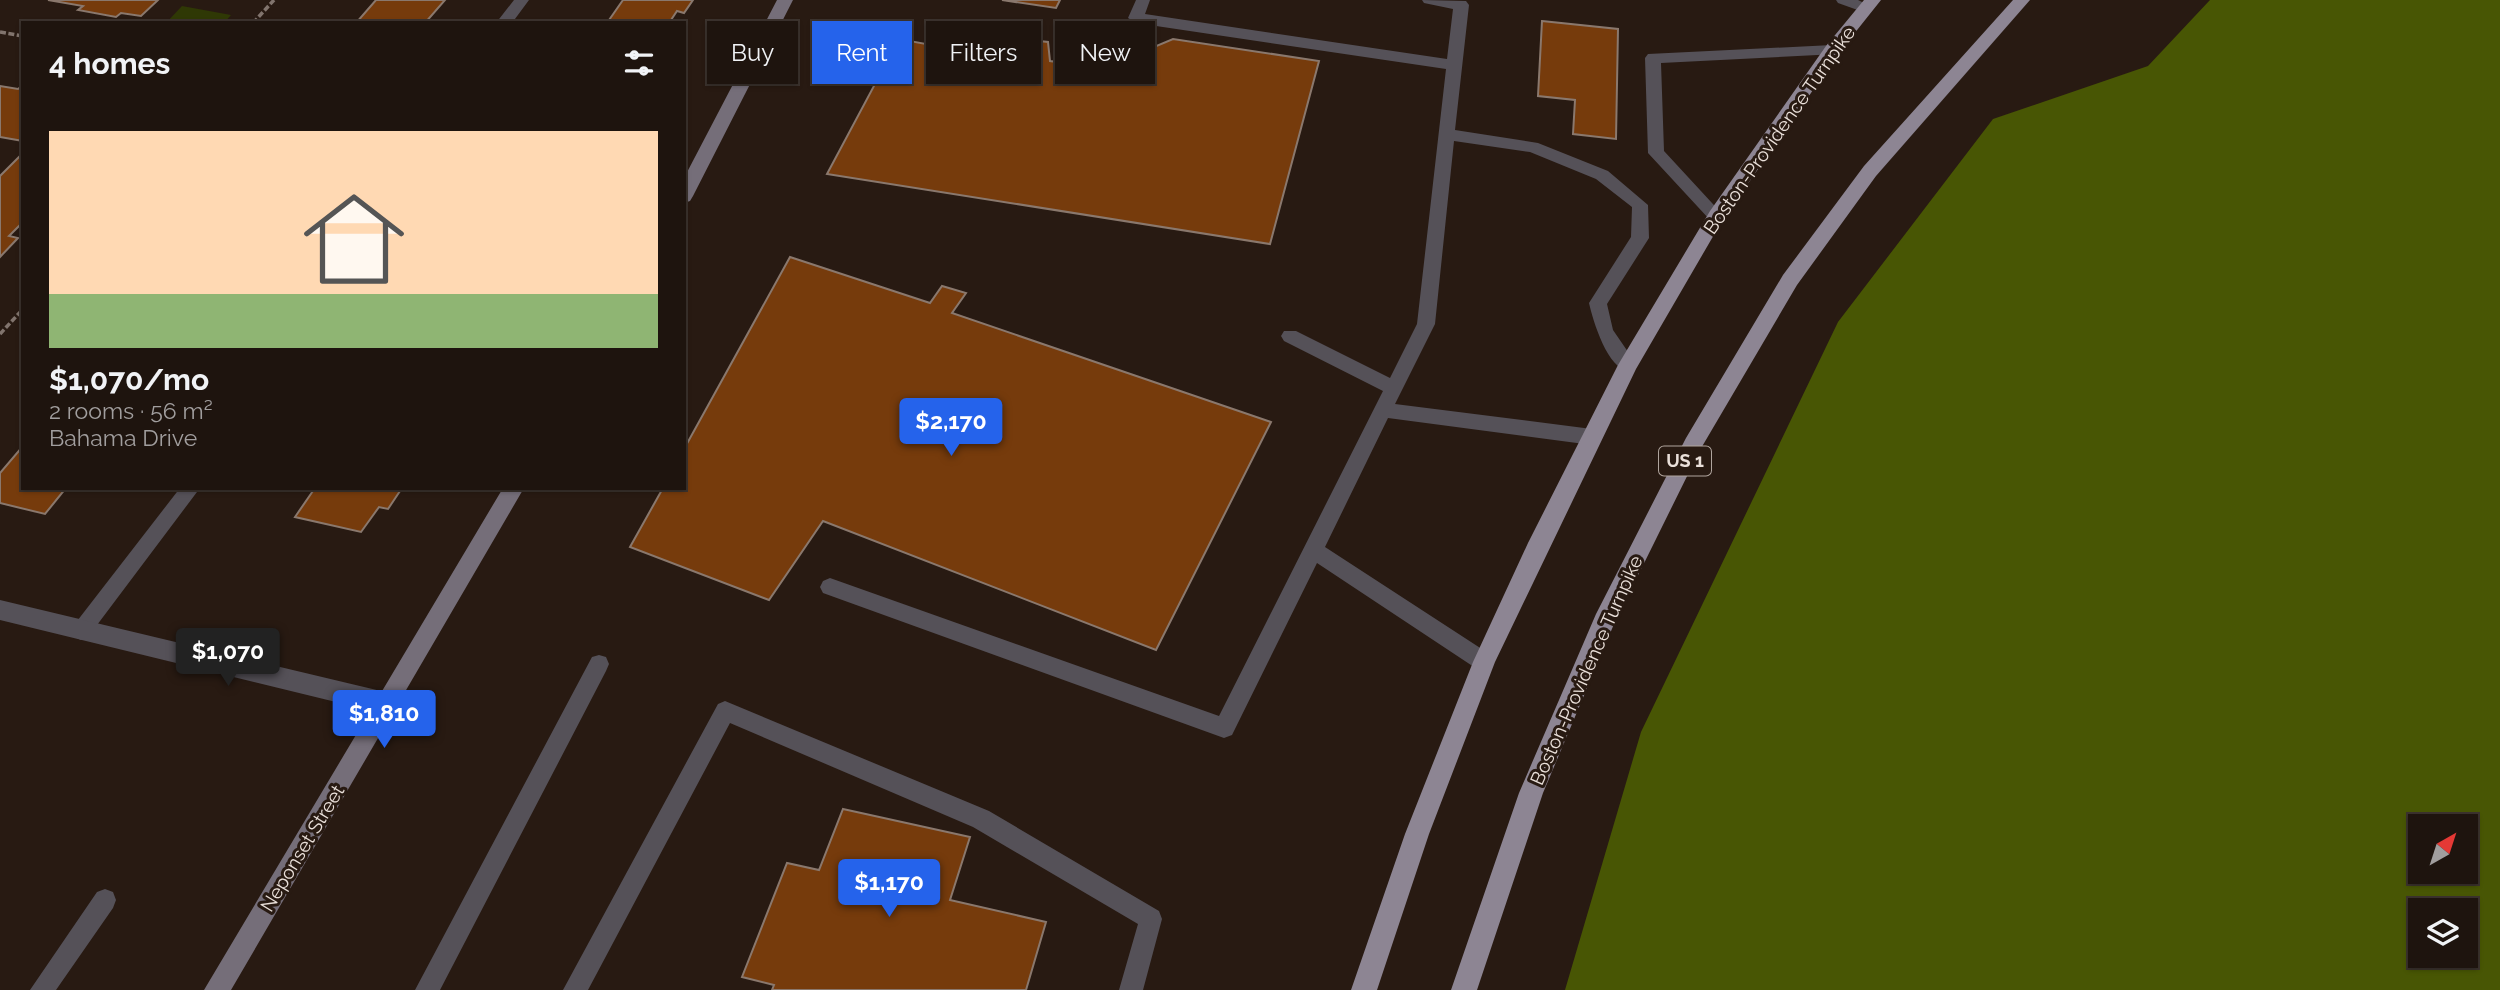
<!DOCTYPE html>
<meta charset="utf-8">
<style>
body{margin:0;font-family:Raleway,sans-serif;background:#2b211c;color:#f1f3f6;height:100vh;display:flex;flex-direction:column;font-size:26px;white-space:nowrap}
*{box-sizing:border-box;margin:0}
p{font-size:23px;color:#a19e9e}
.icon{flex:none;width:38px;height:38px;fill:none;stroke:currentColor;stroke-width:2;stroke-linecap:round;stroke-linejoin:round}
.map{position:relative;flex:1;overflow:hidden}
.drawer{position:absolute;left:21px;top:21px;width:665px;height:469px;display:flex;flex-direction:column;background:#1e140e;border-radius:0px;box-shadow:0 2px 5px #0004,0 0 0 2px #3c332e}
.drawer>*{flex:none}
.guide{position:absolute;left:707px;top:21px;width:665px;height:63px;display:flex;gap:14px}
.needle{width:46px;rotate:39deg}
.tools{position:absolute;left:2408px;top:814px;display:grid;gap:14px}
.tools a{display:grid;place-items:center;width:70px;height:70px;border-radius:0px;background:#1e140e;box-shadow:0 2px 5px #0004,0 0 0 2px #3c332e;font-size:35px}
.price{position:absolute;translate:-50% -60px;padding:0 16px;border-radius:7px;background:#2563eb;color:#fff;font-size:23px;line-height:46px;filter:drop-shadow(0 2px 4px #0008)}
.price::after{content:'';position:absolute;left:50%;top:42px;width:21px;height:16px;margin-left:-10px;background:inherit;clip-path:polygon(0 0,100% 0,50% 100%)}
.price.selected{background:#222;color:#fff}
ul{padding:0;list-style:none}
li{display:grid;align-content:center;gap:14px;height:371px;padding:0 28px}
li+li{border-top:2px solid #3c332e}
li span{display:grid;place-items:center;height:217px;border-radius:0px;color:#555}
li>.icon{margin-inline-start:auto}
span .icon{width:126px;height:126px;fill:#fffc;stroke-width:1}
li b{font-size:30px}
h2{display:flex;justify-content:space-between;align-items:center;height:84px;padding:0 28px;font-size:30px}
.tag{padding:0 24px;border-radius:0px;background:#1e140e;box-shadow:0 2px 5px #0004,0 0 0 2px #3c332e;font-size:24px;line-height:63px}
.tag.selected{background:#2563eb;color:#fff}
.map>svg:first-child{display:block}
</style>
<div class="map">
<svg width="2500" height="990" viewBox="0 0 2500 990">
<rect width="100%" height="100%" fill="#281a12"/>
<path fill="#2f3805" d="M182,6L231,15L224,23H166Z"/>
<path fill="#485604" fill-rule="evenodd" d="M2210,0H2500V990H1565L1641,732L1838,322L1993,119L2148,66ZM2420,826H2466V872H2420ZM2420,910H2466V956H2420Z"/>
<path fill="#763b0c" stroke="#8a786d" stroke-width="2" d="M48,0H158L141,16L121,13L116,17L78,10L83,6Z
M376,0H445L425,23H356Z
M623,0H693L684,13L677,11L669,23H607Z
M1002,0H1060L1056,8Z
M1542,21L1618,29L1616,139L1573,134L1575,100L1538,96Z
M940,27L1012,39L1005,53L1023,56L1030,40L1048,42L1050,61L1104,68L1173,39L1319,61L1270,244L827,174L899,39L931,45Z
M23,85V141L0,137V86L18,89Z
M23,153V222L9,236L18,238L0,257V176Z
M790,257L930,303L942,286L966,293L952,313L1271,422L1156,650L823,521L769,600L630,547L663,488H684V449Z
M23,446V488H66L45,514L0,503V473Z
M315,488H402L388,509L379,507L361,532L295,517Z
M843,809L970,837L950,900L1046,922L1026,990H772L774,985L742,977L787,863L819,870Z"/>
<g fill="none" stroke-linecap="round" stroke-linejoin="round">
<path stroke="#81746d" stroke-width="3.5" stroke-dasharray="6 2.5" stroke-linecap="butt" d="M253,23L274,0
M0,32L23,36
M0,334L23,309"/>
<path fill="#555158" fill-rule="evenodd" d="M514,0H529L512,23H496Z
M1136,0H1150L1145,14L1447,59L1453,9L1424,3L1422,0L1466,1L1469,5L1455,130L1538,143L1608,171L1648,205L1649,238L1607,304L1613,330L1637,365L1634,370C1610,378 1593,321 1589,303L1631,237L1632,207L1596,179L1530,152L1454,141L1435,324L1395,404L1592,429L1599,432L1601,437L1599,442L1592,445L1388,418L1325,547L1491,655L1494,662L1491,669L1484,671L1477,669L1317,563L1232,735L1224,738L823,593L820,587L823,581L830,578L1219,716L1383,391L1284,341L1281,336L1284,331H1296L1390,378L1417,324L1446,69L1136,23L1128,18Z
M1836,0H1858L1874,8L1866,13L1838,3Z
M1832,45L1837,46L1840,50L1837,54L1661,63L1664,151L1724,216L1716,222L1710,220L1648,153L1645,58L1648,54Z
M180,488H200L88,637L81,640L74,637L71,631L74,625Z
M599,655L606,657L609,664L606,671L440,990H415L592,657Z
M725,701L989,811L1159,911L1162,919L1143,990H1119L1138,924L973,827L730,723L588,990H563L718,704Z
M105,889L113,892L116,900L113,908L56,990H30L97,892Z"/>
<path fill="#555158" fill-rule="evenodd" d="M0,600L385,692L393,695L396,703L393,711L385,714L0,620Z"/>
<path fill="#756e79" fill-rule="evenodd" d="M777,0H793L693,196L690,201L684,203V178Z
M503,488H524L231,990H204Z"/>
<path fill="#8d8593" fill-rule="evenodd" d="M1864,0H1881L1838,54L1722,221L1636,369L1495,662L1429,834L1377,990H1351L1405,834L1473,662L1528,543L1618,365L1710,211L1826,46Z
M2013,0H2030L1876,176L1797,285L1700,450L1614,624L1543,793L1477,990H1451L1519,793L1596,614L1686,438L1783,275L1864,166Z"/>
</g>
<g text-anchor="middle" stroke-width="6" stroke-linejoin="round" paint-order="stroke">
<rect fill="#281a12" stroke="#b0a59e" stroke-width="2" x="1659" y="446.5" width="52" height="29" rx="5"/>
<g font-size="18" font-weight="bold" fill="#eae0da">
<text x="1685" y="467">US 1</text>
</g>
<g font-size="19" fill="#eae0da" stroke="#281a12">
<text transform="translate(1779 130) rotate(-55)" y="7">Boston-Providence Turnpike</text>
<text transform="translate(1586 670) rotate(-66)" y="7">Boston-Providence Turnpike</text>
<text transform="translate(302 848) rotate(-59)" y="7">Neponset Street</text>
</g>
</g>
</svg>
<div class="tools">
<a><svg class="needle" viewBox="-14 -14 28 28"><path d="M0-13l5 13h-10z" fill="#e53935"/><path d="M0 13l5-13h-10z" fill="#a19e9e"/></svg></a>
<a><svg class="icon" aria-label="layers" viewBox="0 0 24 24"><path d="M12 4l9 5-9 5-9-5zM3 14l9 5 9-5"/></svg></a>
</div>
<b class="price" style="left:951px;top:458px">$2,170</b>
<b class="price selected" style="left:228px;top:688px">$1,070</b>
<b class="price" style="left:384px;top:750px">$1,810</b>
<b class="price" style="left:889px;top:919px">$1,170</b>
<div class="guide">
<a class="tag">Buy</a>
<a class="tag selected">Rent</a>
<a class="tag">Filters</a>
<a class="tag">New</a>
</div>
<section class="drawer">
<h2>4 homes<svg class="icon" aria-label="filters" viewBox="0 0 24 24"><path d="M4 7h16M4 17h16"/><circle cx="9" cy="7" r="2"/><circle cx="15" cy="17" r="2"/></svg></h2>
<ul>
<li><span style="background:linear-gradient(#ffd9b3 75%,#8fb573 0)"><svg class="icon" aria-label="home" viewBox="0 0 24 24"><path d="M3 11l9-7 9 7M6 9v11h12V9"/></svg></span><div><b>$1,070/mo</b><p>2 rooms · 56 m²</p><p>Bahama Drive</p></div></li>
</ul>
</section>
</div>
